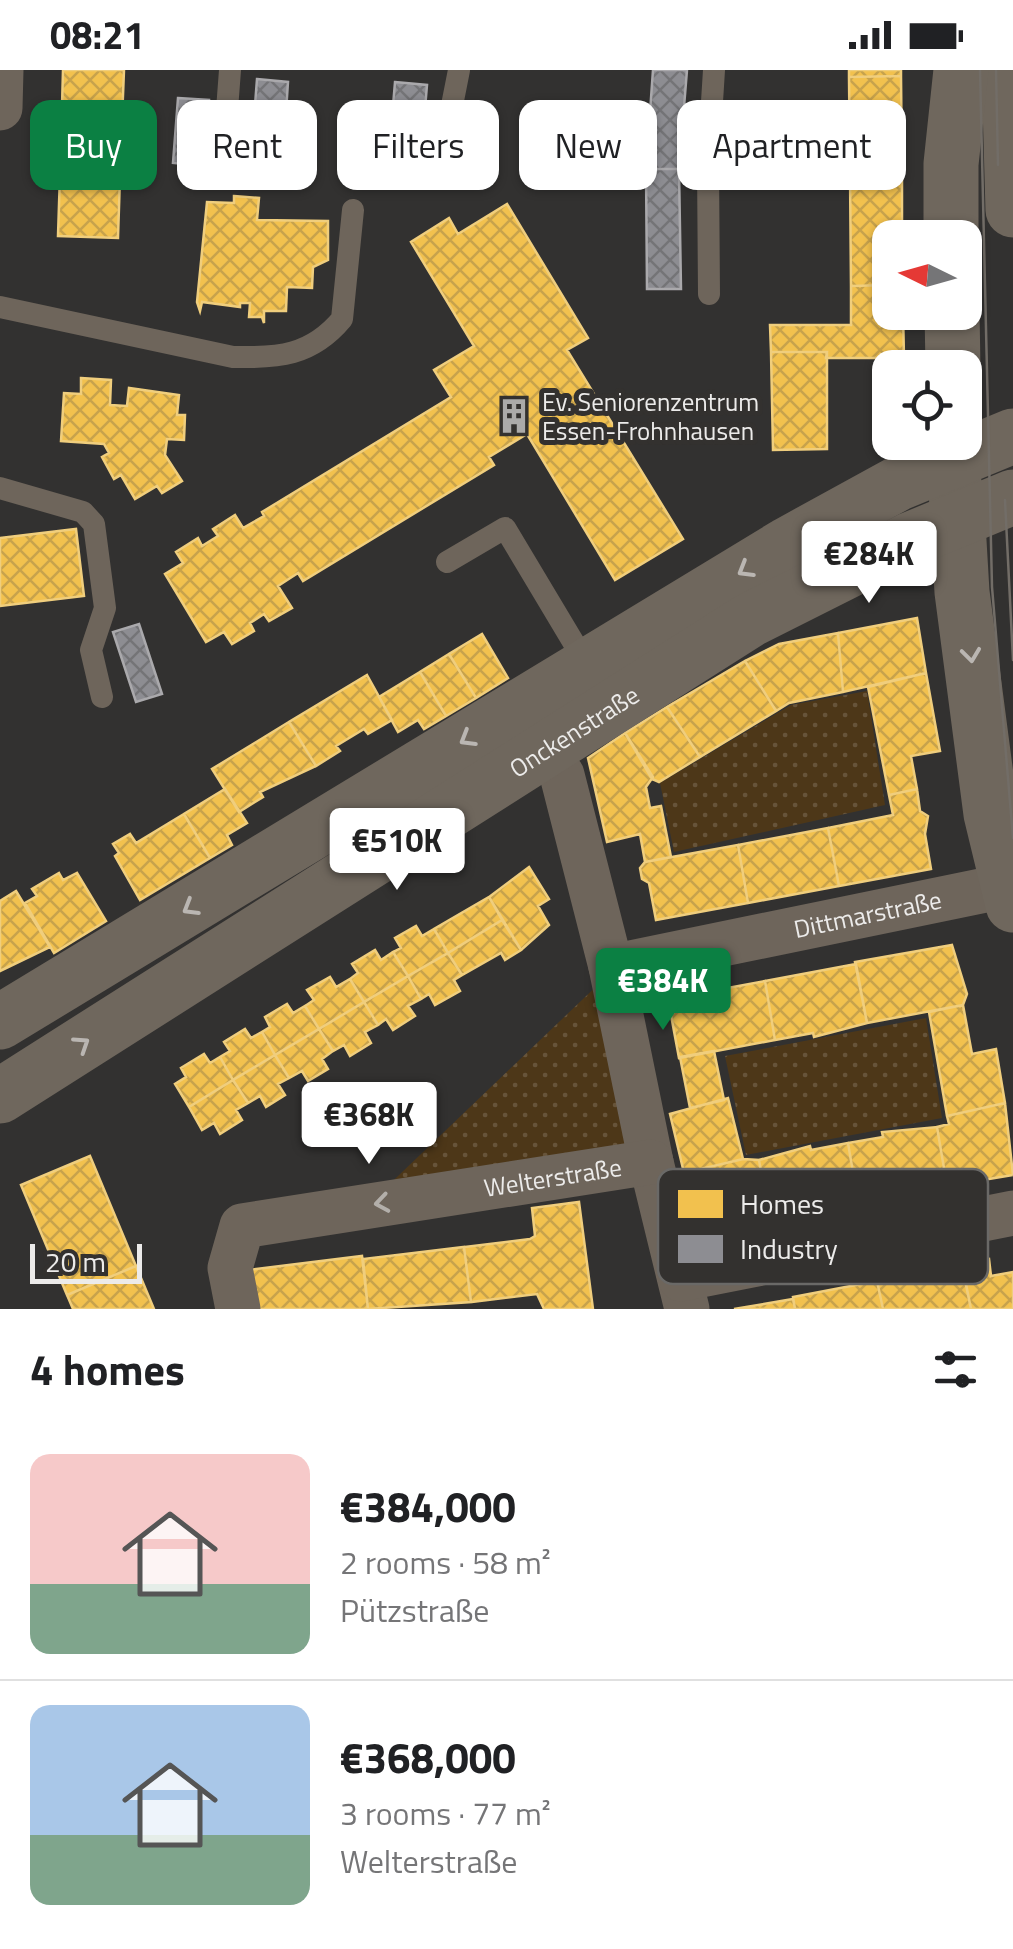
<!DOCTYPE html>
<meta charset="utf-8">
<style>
body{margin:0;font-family:"Titillium Web",sans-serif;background:#f2f2f2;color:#202124;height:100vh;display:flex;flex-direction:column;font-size:38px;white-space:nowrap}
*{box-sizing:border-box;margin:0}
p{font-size:32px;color:#757577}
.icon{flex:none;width:55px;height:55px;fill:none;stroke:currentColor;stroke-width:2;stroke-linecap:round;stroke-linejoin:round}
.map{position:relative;height:1239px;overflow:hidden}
.drawer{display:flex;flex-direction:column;background:#fff;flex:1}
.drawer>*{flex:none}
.guide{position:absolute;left:30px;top:30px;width:955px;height:90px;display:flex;gap:20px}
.needle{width:65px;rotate:275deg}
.buttons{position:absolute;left:872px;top:150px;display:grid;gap:20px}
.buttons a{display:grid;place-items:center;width:110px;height:110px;border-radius:20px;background:#fff;box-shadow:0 2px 8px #0004;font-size:50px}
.scale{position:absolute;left:30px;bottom:25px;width:112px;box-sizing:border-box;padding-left:10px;border:5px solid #ecebea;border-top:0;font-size:28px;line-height:35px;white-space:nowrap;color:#ecebea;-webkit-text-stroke:8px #33312f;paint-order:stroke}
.price{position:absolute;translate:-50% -85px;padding:0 22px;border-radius:10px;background:#fff;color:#222;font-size:32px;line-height:65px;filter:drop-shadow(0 2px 5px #0008)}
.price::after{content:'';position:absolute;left:50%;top:60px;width:30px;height:22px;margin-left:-15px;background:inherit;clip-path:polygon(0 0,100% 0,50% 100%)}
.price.current{background:#0b8043;color:#fff}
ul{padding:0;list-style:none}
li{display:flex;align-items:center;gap:30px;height:250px;padding:0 30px}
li+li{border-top:2px solid #e0e0e0}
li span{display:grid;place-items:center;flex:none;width:280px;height:200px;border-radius:20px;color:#555}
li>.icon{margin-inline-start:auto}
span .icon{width:120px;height:120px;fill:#fffc;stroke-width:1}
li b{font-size:42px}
h2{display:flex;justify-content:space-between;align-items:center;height:120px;padding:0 30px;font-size:42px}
.pill{padding:0 35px;border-radius:20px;background:#fff;box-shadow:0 2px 8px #0004;font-size:35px;line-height:90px}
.pill.current{background:#0b8043;color:#fff}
.status{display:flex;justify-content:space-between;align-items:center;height:70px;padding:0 50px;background:#fff;direction:ltr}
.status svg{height:28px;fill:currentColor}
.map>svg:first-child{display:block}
</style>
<div class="status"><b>08:21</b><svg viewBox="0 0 49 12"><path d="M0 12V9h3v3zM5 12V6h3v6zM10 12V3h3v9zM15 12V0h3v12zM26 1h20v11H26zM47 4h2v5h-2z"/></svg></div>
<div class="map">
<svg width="1013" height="1239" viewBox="0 0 1013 1239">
<defs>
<pattern id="green-dots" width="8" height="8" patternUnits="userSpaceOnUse" patternTransform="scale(2.5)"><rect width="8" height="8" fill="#4d3718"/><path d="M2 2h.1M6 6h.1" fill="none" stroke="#67543a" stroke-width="1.8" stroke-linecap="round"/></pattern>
<pattern id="homes-cross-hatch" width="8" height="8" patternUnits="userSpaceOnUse" patternTransform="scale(2.5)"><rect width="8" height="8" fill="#f2c14e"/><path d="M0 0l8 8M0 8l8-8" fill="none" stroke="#c7a24c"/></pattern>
<pattern id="industry-cross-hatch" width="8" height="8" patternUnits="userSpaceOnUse" patternTransform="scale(2.5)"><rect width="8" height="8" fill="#8d8d92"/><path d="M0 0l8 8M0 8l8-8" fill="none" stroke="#747477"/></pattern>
</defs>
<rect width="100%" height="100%" fill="#323130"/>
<path fill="url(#green-dots)" d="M867,621L885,735L674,782L660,713L791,635Z
M606,907L643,1088L374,1129Z
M926,948L942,1048L746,1085L725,986Z"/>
<path fill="url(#homes-cross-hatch)" stroke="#f0ce7d" stroke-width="2.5" d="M63,0H124L121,76L61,73Z
M849,0H901V6L849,7Z
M901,6L902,102L850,103L849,7Z
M61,73L121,76L118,168L58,166Z
M902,102V168H890V215L851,216L850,103Z
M234,126L259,128L257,150L328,151V190L313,197L312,218L287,217L286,241H264V253L262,247H249L250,233H240V237L202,232L200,241L197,232L207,132L234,133Z
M507,134L588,268L567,280L683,469L615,510L527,364L489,387L494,395L303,511L298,503L278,516L292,538L269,551L264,544L250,553L254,561L232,574L224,562L206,572L165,504L183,493L176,482L198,468L202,476L218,466L213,459L235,445L243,458L264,446L262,442L451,327L434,300L474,276L411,172L449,148L458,164Z
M890,215V242H903L904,288H826L827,282H771L770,255H851V216Z
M771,282H827V379L773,380Z
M81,308L111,310L110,335L127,336L129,318L179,325L177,345H185L184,370L167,369L165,385L182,411L162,423L157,416L135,429L121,405L114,409L102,387L109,383L104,374L61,371L64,323L81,324Z
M76,459L84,526L0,536V468Z
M917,548L926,603L843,622L838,563Z
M838,563L843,622L789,633L776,641L745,591L779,574Z
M482,564L508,608L476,628L449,584Z
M449,584L476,628L446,646L420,602Z
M745,591L776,641L700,687L667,637Z
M420,602L446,646L424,659L418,650L398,662L379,627Z
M926,603L940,681L911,686L917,719L889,725L868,617Z
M367,605L392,650L368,664L364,659L336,676L340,681L316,696L289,652Z
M667,637L700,687L659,712L652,709L625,663Z
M289,652L316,696L260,722L263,727L239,742L212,699Z
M625,663L653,707L646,717L650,738L661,736L671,787L645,792L640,764L607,772L588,688Z
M225,719L247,753L227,765L232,775L210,788L184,744Z
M917,719L920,741L928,746L925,764L931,799L839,816L828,758L893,745L889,725Z
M184,744L210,788L140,830L115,786L119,783L113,774L130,764L136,773Z
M828,758L839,816L748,833L738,775Z
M738,775L748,833L656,850L649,813L642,809L640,798L645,792Z
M529,797L549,829L538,836L549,855L521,880L489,827Z
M59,803L63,810L77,803L106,851L54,883L25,833L37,826L32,819Z
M16,821L50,877L0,901V831Z
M489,827L502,850L448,883L434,859Z
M502,850L521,880L505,890L501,883L462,905L448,883Z
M416,856L422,866L434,859L448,883L408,906L393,882L401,878L395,868Z
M952,875L967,924L963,935L867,953L855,892Z
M375,880L381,890L393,882L408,906L364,932L350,909L358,903L352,894Z
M448,883L462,905L454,910L460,921L435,935L429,924L421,929L408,906Z
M856,894L867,953L814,967L813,963L775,970L765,911Z
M408,906L421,929L408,936L415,946L393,960L386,949L378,955L364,932Z
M330,907L336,917L350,909L364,932L319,959L305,936L314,930L307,920Z
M765,911L775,970L679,988L668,929Z
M364,932L378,955L365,962L371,973L350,986L344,975L333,981L319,959Z
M287,934L293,943L305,936L319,959L275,985L262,962L270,957L265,947Z
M963,935L972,984L996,979L1005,1033L947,1046L929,942Z
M245,959L251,968L262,962L275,985L233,1010L220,987L230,981L224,972Z
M319,959L333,981L322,989L328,999L308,1011L302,1001L289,1008L275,985Z
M714,981L724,1030L690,1038L680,987Z
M204,984L210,993L220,987L233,1010L189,1037L175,1014L186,1007L181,998Z
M275,985L289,1008L278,1014L285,1025L266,1037L260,1026L248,1033L233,1010Z
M233,1010L248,1033L236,1040L242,1050L220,1064L214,1053L202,1060L189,1037Z
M728,1028L743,1089L684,1103L670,1044Z
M1005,1033L1013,1105L947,1116L937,1057L949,1054L947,1046Z
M937,1057L947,1116L858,1132L848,1073L883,1067L882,1062Z
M848,1073L858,1132L769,1148L759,1090L810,1076L811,1080Z
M90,1086L136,1196L67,1225L21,1115Z
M743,1089L759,1090L769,1148L697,1163L684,1103Z
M579,1132L593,1239H544L537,1224L471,1232L464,1177L530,1169L535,1166L532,1138Z
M464,1177L471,1232L368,1239L363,1189Z
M362,1186L368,1239H252L248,1200Z
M989,1189L991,1206L1013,1202V1239H971L962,1194Z
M136,1196L154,1239H73L67,1225Z
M962,1196L971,1239H883L877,1211Z
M877,1211L883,1239H795L793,1227Z
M793,1229L795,1239H734Z"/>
<path fill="url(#industry-cross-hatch)" stroke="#aaa9ac" stroke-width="2.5" d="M653,0H687L679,99H646Z
M257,9L288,12L282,103L250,100Z
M395,12L427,15L420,99L388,96Z
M178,28L209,30L203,96L173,93Z
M646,99H679L681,219H647Z
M139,554L162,624L136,632L113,562Z"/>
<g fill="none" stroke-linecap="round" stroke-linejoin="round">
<path stroke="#6e655b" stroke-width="22" d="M442,86L459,0
M223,93L230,0
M709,224L708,95L714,0
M0,237L233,287C278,288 311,286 342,249L353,140
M0,418L83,442L94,454L105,538L91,580L102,627
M447,492L505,458L587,595"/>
<g stroke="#6e655b" stroke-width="45">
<path d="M0,38L1,0"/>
<path d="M562,705L611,897L651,1092L687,1239"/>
<path id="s1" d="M611,897L1005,816"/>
<path d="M681,1209L1013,1143"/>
<path id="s2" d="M238,1239L230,1198L242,1156L651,1092"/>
</g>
<g stroke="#6f675d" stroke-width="55">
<path d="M1009,0L1013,140"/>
<path d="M951,168V94L961,0"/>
<path d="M952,242L953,298"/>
<path d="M956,420L962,522L991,744L1013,835"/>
<path d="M0,952L788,474L899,413L1013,366"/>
<path id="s3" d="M0,1026L750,550L909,470L1013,427"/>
</g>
<path stroke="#726d67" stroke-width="2.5" d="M980,0L992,517L1013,768
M996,0L998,95
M1005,430L1013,590"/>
</g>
<defs><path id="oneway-chevron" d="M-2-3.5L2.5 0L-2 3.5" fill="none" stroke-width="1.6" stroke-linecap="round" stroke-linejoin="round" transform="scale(2.5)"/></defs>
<g stroke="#bab6b2">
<use href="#oneway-chevron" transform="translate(745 500) rotate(149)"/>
<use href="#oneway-chevron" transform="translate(971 585) rotate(83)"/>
<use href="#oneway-chevron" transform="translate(467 669) rotate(149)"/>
<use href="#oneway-chevron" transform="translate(190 838) rotate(149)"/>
<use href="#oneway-chevron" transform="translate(82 974) rotate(-33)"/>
</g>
<use stroke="#b3afaa" href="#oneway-chevron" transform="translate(382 1133) rotate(171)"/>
<defs>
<symbol id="building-bare" viewBox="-9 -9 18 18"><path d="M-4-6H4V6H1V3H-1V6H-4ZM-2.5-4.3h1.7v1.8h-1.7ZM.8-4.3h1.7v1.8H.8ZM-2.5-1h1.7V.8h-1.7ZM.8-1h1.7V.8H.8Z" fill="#abaaa9" stroke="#33312f" stroke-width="2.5" paint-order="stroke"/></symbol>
</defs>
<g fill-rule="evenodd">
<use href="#building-bare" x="489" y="321" width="50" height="50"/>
</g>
<g text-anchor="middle" stroke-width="10" stroke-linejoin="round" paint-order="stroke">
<g font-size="25" fill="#ecebea" stroke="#33312f" text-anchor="start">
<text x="542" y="341">Ev. Seniorenzentrum<tspan x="542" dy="29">Essen-Frohnhausen</tspan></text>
</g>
<g font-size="25" fill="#ecebea" stroke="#33312f">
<text dy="9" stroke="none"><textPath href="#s3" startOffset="680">Onckenstraße</textPath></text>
<text dy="9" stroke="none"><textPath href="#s1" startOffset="262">Dittmarstraße</textPath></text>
<text dy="9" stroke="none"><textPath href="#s2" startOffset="400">Welterstraße</textPath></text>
</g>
</g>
<rect x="658" y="1099" width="330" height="115" rx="15" fill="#33312f" stroke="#6a6967" stroke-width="2.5"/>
<rect x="678" y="1120" width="45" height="28" fill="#f2c14e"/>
<rect x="678" y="1165" width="45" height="28" fill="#8d8d92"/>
<g font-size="28" fill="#ecebea">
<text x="740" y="1144">Homes</text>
<text x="740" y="1189">Industry</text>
</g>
</svg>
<div class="buttons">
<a><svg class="needle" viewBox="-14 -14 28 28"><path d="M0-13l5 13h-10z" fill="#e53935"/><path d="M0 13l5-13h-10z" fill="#757577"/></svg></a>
<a><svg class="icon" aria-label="locate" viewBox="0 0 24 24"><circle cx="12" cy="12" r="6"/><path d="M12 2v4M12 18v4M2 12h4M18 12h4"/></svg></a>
</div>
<div class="scale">20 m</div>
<b class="price" style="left:869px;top:536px">€284K</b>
<b class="price" style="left:397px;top:823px">€510K</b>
<b class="price current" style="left:663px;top:963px">€384K</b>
<b class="price" style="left:369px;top:1097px">€368K</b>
<div class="guide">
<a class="pill current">Buy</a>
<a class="pill">Rent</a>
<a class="pill">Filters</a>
<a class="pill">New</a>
<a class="pill">Apartment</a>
</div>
</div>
<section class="drawer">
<h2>4 homes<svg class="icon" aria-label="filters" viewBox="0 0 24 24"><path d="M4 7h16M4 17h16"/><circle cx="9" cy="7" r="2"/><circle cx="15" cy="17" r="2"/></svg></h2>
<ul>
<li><span style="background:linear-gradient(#f6c9c9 65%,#7fa58c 0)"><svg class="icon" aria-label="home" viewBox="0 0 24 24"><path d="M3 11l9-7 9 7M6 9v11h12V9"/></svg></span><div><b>€384,000</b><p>2 rooms · 58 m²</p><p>Pützstraße</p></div></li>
<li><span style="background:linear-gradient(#a9c7e8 65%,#7fa58c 0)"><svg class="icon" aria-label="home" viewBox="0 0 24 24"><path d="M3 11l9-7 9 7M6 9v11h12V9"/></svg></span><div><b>€368,000</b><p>3 rooms · 77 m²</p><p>Welterstraße</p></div></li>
</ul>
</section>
